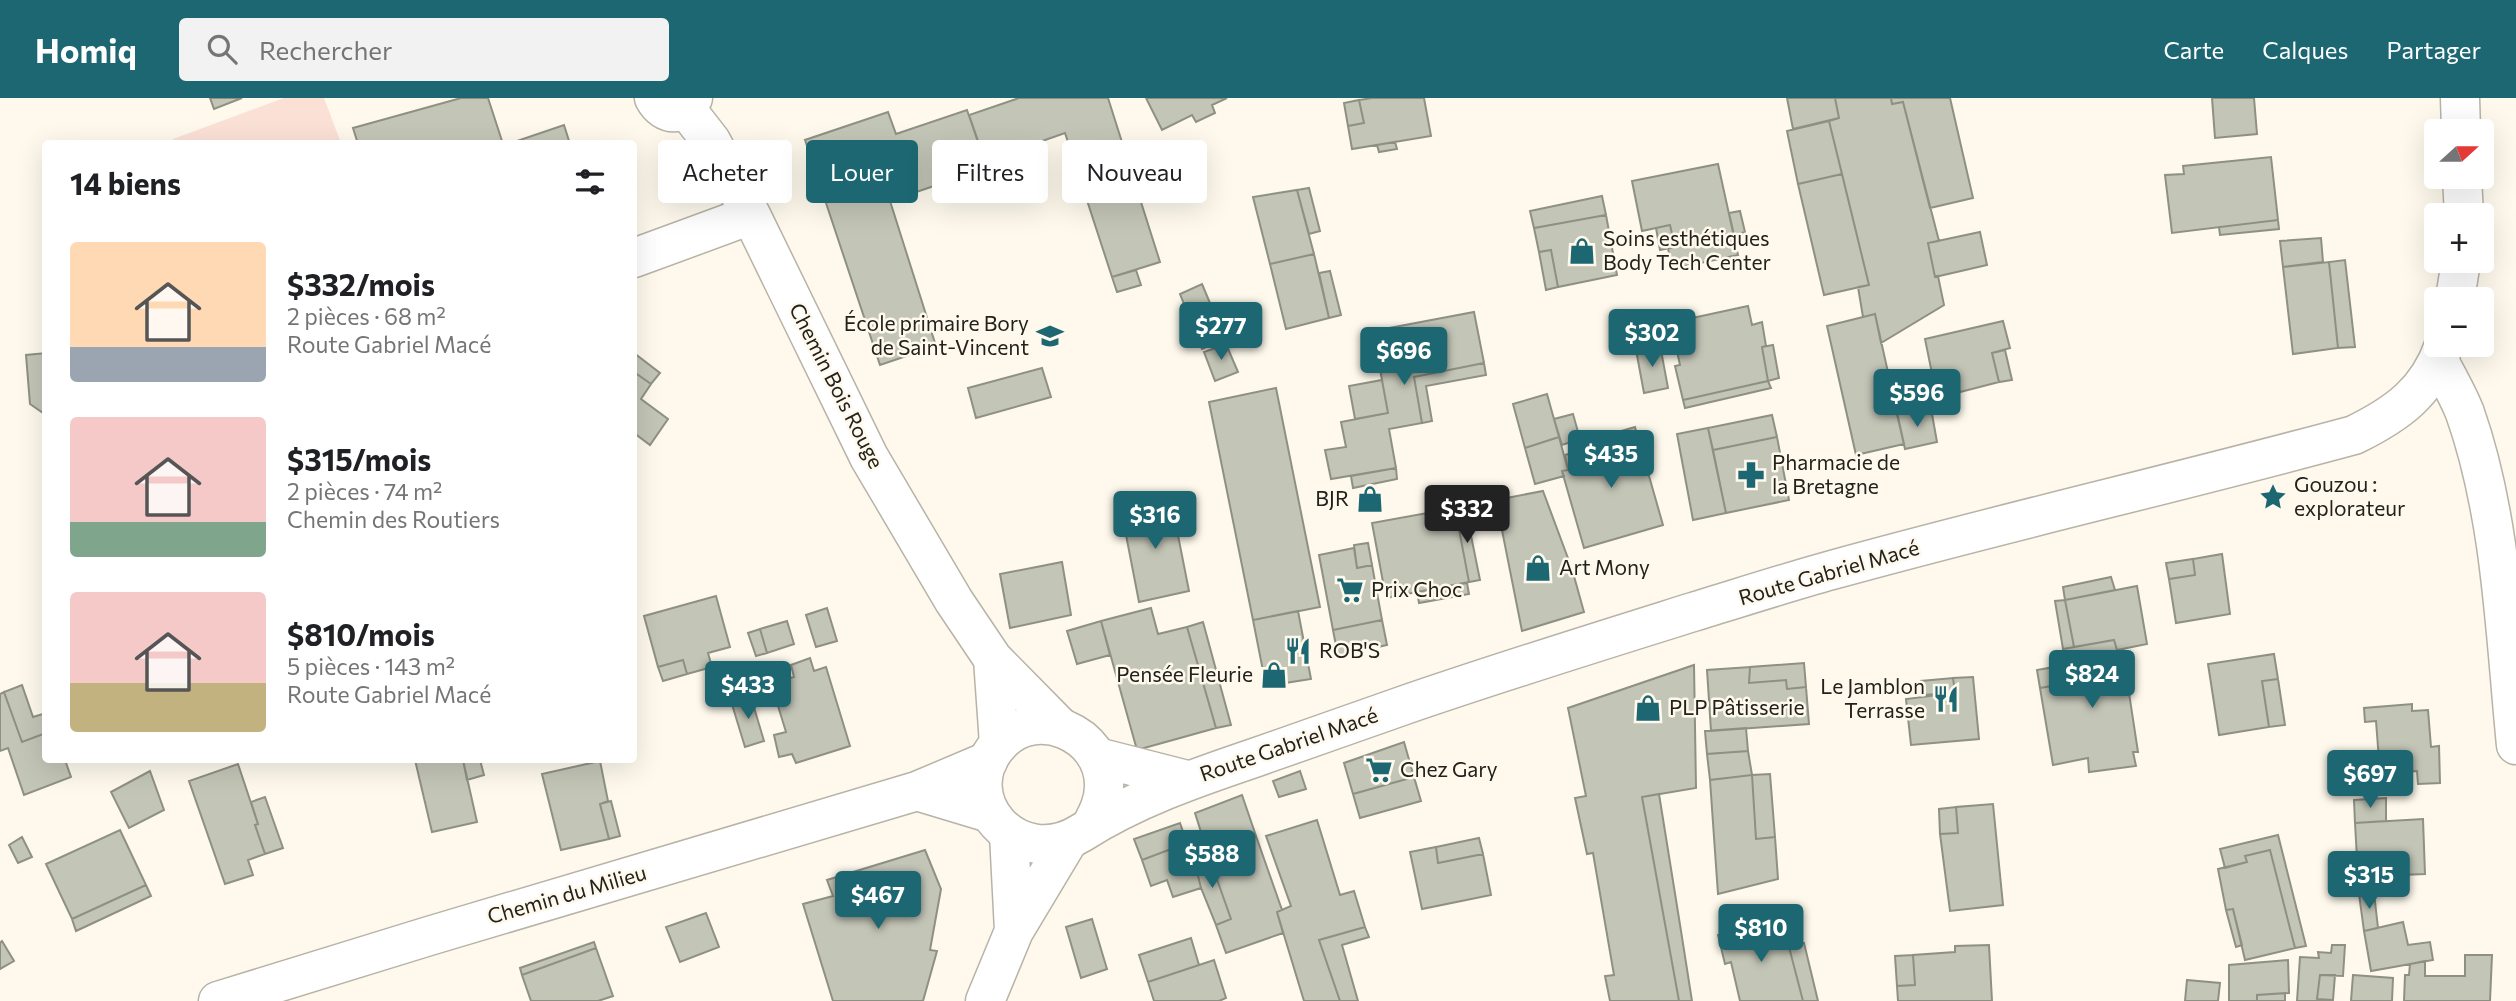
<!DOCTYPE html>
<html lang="fr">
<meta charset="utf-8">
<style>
body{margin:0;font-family:Commissioner,sans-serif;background:#f2f2f2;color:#202124;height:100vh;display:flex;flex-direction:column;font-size:26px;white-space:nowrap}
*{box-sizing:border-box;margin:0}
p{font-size:23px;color:#757577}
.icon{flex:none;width:38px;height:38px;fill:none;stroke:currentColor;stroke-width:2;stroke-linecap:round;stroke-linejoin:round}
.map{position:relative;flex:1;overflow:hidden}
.sheet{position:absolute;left:42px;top:42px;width:595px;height:623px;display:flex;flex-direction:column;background:#fff;border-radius:7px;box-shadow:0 7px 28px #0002}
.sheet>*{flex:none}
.banner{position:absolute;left:658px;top:42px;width:665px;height:63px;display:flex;gap:14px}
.needle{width:46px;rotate:69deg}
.buttons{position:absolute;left:2424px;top:21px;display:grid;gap:14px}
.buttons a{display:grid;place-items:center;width:70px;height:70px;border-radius:7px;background:#fff;box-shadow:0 7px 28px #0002;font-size:35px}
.price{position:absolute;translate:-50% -60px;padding:0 16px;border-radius:7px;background:#1c6771;color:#fff;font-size:23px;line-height:46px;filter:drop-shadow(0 2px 4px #0008)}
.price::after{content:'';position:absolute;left:50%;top:42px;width:21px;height:16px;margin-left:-10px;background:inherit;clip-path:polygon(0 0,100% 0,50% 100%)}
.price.active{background:#222;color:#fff}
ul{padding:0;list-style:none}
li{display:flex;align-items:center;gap:21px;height:175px;padding:0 28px}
li span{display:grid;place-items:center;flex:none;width:196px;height:140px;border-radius:7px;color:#555}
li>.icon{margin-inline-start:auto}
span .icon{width:84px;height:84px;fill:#fffc;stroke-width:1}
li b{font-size:30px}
h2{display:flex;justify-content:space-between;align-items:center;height:84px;padding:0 28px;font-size:30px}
.tag{padding:0 24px;border-radius:7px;background:#fff;box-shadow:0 7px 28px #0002;font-size:24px;line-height:63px}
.tag.active{background:#1c6771;color:#fff}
header{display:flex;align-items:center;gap:42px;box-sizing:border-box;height:98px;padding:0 35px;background:#1c6771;color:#fff}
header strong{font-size:33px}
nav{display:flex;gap:38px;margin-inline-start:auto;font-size:24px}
.search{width:490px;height:63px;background:#f2f2f2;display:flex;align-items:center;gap:18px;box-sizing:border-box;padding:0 24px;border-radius:7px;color:#757577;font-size:26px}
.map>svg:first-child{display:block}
</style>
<header>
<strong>Homiq</strong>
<div class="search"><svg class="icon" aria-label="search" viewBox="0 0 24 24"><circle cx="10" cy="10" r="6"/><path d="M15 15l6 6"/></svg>Rechercher</div>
<nav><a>Carte</a><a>Calques</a><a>Partager</a></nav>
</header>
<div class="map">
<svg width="2516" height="903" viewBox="0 0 2516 903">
<rect width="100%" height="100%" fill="#fef9ec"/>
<path fill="#fbe0d6" d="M284,0H324L341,45H175L173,41Z"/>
<path fill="#c3c5b7" stroke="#8f9084" stroke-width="2" d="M210,0H242L214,11Z
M461,0H488L503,46H358L353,30Z
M1019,0H1108L1160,164L1112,179L1065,35L985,63L969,17Z
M1146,0H1227L1212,7L1215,15L1196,24L1192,17L1162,32Z
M1372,0H1424L1431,38L1352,51L1348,28L1364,25L1359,2Z
M1787,0H1835L1839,20L1793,31Z
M1835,0H1891L1892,6L1903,4L1939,143L1928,145L1935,179L1938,178L1944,207L1881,245L1875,216L1863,219L1858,189L1869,187L1829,23L1839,20Z
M1891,0H1950L1973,100L1930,110L1903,4L1892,6Z
M2212,0H2254L2257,36L2215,40Z
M1359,2L1364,25L1348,28L1344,5Z
M967,12L987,70L890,103L936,248L880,267L805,42L888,14L896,36Z
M1829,23L1842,76L1798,86L1787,33Z
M564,27L570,46H508Z
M1395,44L1397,51L1379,54L1377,47Z
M2271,59L2278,122L2172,135L2165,77L2184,76L2183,68Z
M1718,66L1738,157L1672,171L1668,150L1675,149L1670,127L1642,133L1632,83Z
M1842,76L1869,187L1824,197L1798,86Z
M1309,90L1320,133L1309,136L1297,92Z
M1297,92L1314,156L1270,166L1253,99Z
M1602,98L1606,117L1534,130L1530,113Z
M1740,113L1745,134L1734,137L1729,115Z
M1606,117L1617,177L1558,189L1551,152L1539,154L1534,130Z
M2278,122L2279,131L2220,137L2219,129Z
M1670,127L1675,149L1660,152L1656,130Z
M1980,134L1987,167L1935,179L1928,145Z
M2321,140L2323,164L2283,169L2280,143Z
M1551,152L1558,189L1546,192L1539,154Z
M1314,156L1329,220L1286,231L1270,166Z
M2345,162L2355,249L2338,250L2329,164Z
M2329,164L2338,250L2293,256L2283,169Z
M1136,172L1141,187L1117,194L1112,179Z
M1330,173L1341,217L1329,220L1319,175Z
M1202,186L1225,241L1202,251L1180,196Z
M1748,208L1752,227L1762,224L1766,248L1762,249L1768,283L1683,302L1675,268L1680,267L1675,244L1687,242L1683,222Z
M1474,214L1484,265L1414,279L1422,325L1389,331L1396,370L1331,381L1325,352L1346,349L1341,324L1388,315L1373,233Z
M1875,216L1904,346L1856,357L1827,228Z
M2003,223L2010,250L1992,255L1999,284L1937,300L1925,241Z
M1226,246L1238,274L1215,283L1204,254Z
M1660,247L1668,290L1644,295L1636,252Z
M1773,247L1779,280L1768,283L1762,249Z
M2005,252L2012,282L1999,284L1992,255Z
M46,255V317L30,306L26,257Z
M634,255L660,275L651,286L634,274Z
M1484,265L1486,277L1426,288L1432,323L1422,325L1414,279Z
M1042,270L1051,299L976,320L968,290Z
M634,274L651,286L641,301L668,321L650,347L634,335Z
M1382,282L1388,315L1355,321L1349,288Z
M1768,283L1771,290L1685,310L1683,302Z
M1276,290L1320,509L1253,522L1209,304Z
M1547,296L1559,339L1525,350L1513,306Z
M1896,312L1932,316L1937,344L1905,351Z
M1573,316L1580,341L1562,347L1554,321Z
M1772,317L1777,339L1713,352L1708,330Z
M1635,329L1663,427L1584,450L1562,373L1568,372L1565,357L1613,343L1611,336Z
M1708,330L1726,415L1693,422L1677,336Z
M1559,339L1568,372L1562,373L1564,378L1535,386L1525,350Z
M1777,339L1789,402L1726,415L1713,352Z
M1396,370L1397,381L1353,390L1351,378Z
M1543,393L1572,471L1584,514L1522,533L1496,402Z
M1171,402L1189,493L1139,504L1121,411Z
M1465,408L1480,482L1469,484L1455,410Z
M1455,410L1469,484L1386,500L1372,425Z
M1368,445L1372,467L1357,470L1354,447Z
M1354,450L1357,470L1372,467L1382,522L1333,532L1319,457Z
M2222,456L2230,516L2176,525L2169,481L2195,477L2193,461Z
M2193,461L2195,477L2169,481L2166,465Z
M1062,464L1071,517L1010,530L1000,476Z
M2111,479L2115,492L2065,502L2063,489Z
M1467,485L1469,496L1419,505L1417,494Z
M2137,488L2147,546L2117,552L2114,542L2074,549L2065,502Z
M716,498L730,549L708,555L712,569L687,576L683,562L658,569L644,518Z
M2065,502L2074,549L2063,551L2055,503Z
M827,510L837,543L816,549L806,517Z
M1151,510L1158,536L1187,529L1216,630L1137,652L1101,523Z
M1298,513L1311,581L1266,588L1253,522Z
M1382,522L1387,547L1338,558L1333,532Z
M787,523L794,546L767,555L760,531Z
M1101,523L1110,557L1077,566L1067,533Z
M1203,524L1231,627L1216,630L1187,529Z
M760,531L767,555L756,558L748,535Z
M2114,542L2117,552L2124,551L2129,582L2118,584L2120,596L2129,595L2138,654H2133L2136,668L2089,674L2088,660L2053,667L2040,590L2069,585L2063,551Z
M2274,556L2278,581L2262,583L2269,629L2219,637L2208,566Z
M810,560L814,573L826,569L850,648L796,665L792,656L779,659L774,637L786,634L771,585L794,579L791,567Z
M683,562L687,576L663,583L658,569Z
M1804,565L1806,589L1787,591L1786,582L1749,585L1750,569Z
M1694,567L1696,690L1642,699L1679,903H1610L1605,878L1614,877L1593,755L1587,756L1575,700L1586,698L1568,610Z
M2065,567L2069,585L2040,590L2037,572Z
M1750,569L1749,585L1786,582L1787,591L1806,589L1809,626L1711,633L1707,572Z
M1973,579L1979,641L1911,647L1906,601L1955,595L1953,580Z
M1953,580L1955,595L1922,597L1921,583Z
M2278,581L2285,627L2269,629L2262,583Z
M22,587L33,619L46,615V635L22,644L4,594Z
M4,594L22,644L46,635V662H65L71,679L24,697L8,650L0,653V596Z
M750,596L764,643L745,649L731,603Z
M2412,606V613L2428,612L2431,649L2439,648L2440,685L2418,686L2417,673L2380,675L2376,623L2365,624L2364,610Z
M1746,630L1748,653L1707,656L1705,633Z
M1404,644L1414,679L1353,696L1344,665Z
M1748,653L1752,677L1710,682L1707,656Z
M415,662H463L477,724L432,734Z
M463,662H480L484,677L467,682Z
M600,663L608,703L600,706L609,741L561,752L542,676Z
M238,666L258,726L255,727L265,756L248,762L253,777L225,786L189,683Z
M150,673L164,712L129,730L111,694Z
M1300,673L1306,691L1279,699L1273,683Z
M1770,676L1775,739L1756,741L1752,677Z
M1752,677L1756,741L1775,739L1778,781L1718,796L1710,682Z
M1414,679L1421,703L1360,720L1353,696Z
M1659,696L1681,833L1692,903H1679L1642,699Z
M1242,697L1256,738L1208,756L1195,715Z
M265,699L283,750L265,756L255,727L258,726L251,704Z
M2386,700V723L2355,725L2354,702Z
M611,703L620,738L609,741L600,706Z
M1993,706L2003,807L1950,813L1940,736L1958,735L1956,709Z
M1956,709L1958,735L1940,736L1939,711Z
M2423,721L2425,776L2375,778V795L2359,796L2355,725Z
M1317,722L1340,797L1354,793L1365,829L1319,842L1340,903H1304L1277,814L1291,808L1266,738Z
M1180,725L1187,745L1142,762L1134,741Z
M120,732L146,787L72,821L46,766Z
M2278,737L2306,848L2295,850L2270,752L2245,758L2247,764L2225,770L2220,751Z
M1256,738L1282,812L1277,814L1283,835L1226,855L1216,827L1231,821L1208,756Z
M22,739L32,759L18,765L9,747Z
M1479,740L1483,756L1438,765L1436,749Z
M1187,745L1194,762L1201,790L1173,799L1167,782L1151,788L1142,762Z
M1436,749L1438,765L1483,756L1491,797L1422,811L1410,754Z
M925,752L941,791L930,852L937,853L923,903H833L803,806L833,798L827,782Z
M2270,752L2295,850L2245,862L2233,811L2226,812L2218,771L2247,764L2245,758Z
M1208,756L1231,821L1216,827L1201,790L1194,762Z
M146,787L151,798L76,833L72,821Z
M2374,795L2378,830L2364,833L2359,796Z
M2233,811L2242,847L2236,849L2226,812Z
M706,815L719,849L680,864L666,829Z
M1092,821L1107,871L1081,880L1066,829Z
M1777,823L1784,851L1789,849L1803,903H1740L1731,864L1725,866L1718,837Z
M2403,824L2408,847L2430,844L2433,862L2371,873L2364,833Z
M1365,829L1369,839L1342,847L1358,903H1340L1319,842Z
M1191,840L1199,867L1148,884L1139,857Z
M2,843L14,863L0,871V845Z
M594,844L596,850L522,877L520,870Z
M1804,845L1818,903H1803L1789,849Z
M1989,847L1992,903H1898L1897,888L1915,887L1913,857L1955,854V848Z
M2332,847H2345L2343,878L2320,877L2317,901L2333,903H2297L2300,859L2319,860L2318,854L2331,855Z
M596,850L613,898L598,903H531L522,877Z
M1913,857L1915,887L1897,888L1895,858Z
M2465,857H2492L2490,903H2404L2405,877H2409L2410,866L2425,863V878H2465Z
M1214,862L1226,900L1219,903H1154L1148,884Z
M2288,862L2289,895L2257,897V903H2229V867Z
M2320,877H2335L2333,902L2317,901Z
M2353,877L2393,880L2392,903H2351Z
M2187,882L2220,885L2218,903H2185Z
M2285,895V903H2257V897Z"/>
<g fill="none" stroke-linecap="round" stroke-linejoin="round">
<defs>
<path id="minor" d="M654,0C664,19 685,19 693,0
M686,11L711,43L751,117L869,359L954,503L993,561L1059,628
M634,160L751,117
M2439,263C2448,280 2458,297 2465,315C2502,420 2505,537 2516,647
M993,561L999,646
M917,693L990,715
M1009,736L1014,833
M218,903L429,838L917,693L988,663
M985,903L1014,833L1068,743"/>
<path id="major" d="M2460,0L2461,33
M2462,79L2464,117
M2455,201L2461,163
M1097,659L1187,682
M1091,728C1098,715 1104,703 1104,688C1105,635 1035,605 999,646C951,699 1017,775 1081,735C1134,701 1195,680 1254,660C1302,643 1351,626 1399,609C1497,575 1594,545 1693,514C1739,500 1785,485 1832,472C2005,424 2181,384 2354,337C2397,316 2428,294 2444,247"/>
</defs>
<use href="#minor" stroke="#b8b3a7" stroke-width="41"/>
<use href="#major" stroke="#b8b3a7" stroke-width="41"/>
<use href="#minor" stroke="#fff" stroke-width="38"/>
<use href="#major" stroke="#fff" stroke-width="38"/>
</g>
<defs>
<symbol id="shop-bare" viewBox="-9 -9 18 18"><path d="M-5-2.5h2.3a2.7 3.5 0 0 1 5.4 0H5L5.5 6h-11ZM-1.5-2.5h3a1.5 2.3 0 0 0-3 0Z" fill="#1c6771" stroke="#fef9ec" stroke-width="2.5" paint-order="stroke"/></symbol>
<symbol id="school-bare" viewBox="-9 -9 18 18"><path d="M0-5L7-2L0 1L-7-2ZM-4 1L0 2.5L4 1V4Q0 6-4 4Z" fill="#1c6771" stroke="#fef9ec" stroke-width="2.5" paint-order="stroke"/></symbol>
<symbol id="pharmacy-bare" viewBox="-9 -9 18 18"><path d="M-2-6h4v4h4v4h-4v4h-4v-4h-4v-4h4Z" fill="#1c6771" stroke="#fef9ec" stroke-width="2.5" paint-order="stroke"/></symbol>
<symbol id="sight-bare" viewBox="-9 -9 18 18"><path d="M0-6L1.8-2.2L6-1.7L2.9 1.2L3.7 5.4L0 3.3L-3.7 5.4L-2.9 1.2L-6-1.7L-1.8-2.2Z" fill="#1c6771" stroke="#fef9ec" stroke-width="2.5" paint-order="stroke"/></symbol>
<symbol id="supermarket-bare" viewBox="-9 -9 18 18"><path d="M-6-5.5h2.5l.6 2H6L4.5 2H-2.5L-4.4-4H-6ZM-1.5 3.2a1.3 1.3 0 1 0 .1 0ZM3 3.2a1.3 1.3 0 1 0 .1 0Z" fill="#1c6771" stroke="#fef9ec" stroke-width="2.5" paint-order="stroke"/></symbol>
<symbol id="restaurant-bare" viewBox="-9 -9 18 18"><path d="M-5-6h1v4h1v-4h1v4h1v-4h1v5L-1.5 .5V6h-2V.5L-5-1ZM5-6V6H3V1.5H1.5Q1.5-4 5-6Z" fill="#1c6771" stroke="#fef9ec" stroke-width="2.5" paint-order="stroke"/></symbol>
</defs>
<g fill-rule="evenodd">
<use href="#shop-bare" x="1563" y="134" width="38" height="38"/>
<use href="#school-bare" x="1031" y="219" width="38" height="38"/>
<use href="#pharmacy-bare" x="1732" y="358" width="38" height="38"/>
<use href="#sight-bare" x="2254" y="380" width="38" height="38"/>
<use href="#shop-bare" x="1351" y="382" width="38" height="38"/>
<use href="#shop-bare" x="1519" y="451" width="38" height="38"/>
<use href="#supermarket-bare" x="1331" y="473" width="38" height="38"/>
<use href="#restaurant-bare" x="1279" y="534" width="38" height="38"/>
<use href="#shop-bare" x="1255" y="558" width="38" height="38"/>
<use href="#restaurant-bare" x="1927" y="582" width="38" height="38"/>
<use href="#shop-bare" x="1629" y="591" width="38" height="38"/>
<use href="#supermarket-bare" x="1360" y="653" width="38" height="38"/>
</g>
<g text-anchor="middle" stroke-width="5" stroke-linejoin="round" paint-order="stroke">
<g font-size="21" fill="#22211c" stroke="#fef9ec" text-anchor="start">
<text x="1603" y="148">Soins esthétiques<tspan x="1603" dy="24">Body Tech Center</tspan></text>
<text x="1029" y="233" text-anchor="end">École primaire Bory<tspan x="1029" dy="24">de Saint-Vincent</tspan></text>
<text x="1772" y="372">Pharmacie de<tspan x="1772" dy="24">la Bretagne</tspan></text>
<text x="2294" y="394">Gouzou :<tspan x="2294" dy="24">explorateur</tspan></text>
<text x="1349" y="408" text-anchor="end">BJR</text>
<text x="1559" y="477">Art Mony</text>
<text x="1371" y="499">Prix Choc</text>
<text x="1319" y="560">ROB'S</text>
<text x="1253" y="584" text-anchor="end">Pensée Fleurie</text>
<text x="1925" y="596" text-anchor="end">Le Jamblon<tspan x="1925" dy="24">Terrasse</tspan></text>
<text x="1669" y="617">PLP Pâtisserie</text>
<text x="1400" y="679">Chez Gary</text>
</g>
<g font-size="21" fill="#22211c" stroke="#fef9ec">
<text transform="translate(836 288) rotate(63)" y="7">Chemin Bois Rouge</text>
<text transform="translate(1829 475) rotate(-16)" y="7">Route Gabriel Macé</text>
<text transform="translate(1289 647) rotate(-19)" y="7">Route Gabriel Macé</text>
<text transform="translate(567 797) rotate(-16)" y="7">Chemin du Milieu</text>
</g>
</g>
</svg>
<div class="buttons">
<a><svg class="needle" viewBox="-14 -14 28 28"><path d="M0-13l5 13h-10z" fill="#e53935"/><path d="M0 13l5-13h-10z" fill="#757577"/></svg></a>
<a>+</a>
<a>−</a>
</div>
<b class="price" style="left:1221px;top:264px">$277</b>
<b class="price" style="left:1652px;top:271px">$302</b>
<b class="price" style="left:1404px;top:289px">$696</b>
<b class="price" style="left:1917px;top:331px">$596</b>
<b class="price" style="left:1611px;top:392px">$435</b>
<b class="price active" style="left:1467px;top:447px">$332</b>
<b class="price" style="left:1155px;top:453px">$316</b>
<b class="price" style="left:2092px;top:612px">$824</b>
<b class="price" style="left:748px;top:623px">$433</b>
<b class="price" style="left:2370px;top:712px">$697</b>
<b class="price" style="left:1212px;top:792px">$588</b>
<b class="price" style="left:2369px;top:813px">$315</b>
<b class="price" style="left:878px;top:833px">$467</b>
<b class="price" style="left:1761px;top:866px">$810</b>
<div class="banner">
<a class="tag">Acheter</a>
<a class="tag active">Louer</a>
<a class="tag">Filtres</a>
<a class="tag">Nouveau</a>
</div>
<section class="sheet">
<h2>14 biens<svg class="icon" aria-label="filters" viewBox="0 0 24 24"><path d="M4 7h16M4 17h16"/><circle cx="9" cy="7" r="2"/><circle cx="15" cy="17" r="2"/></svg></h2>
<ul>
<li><span style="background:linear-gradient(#ffd9b3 75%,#9aa5b1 0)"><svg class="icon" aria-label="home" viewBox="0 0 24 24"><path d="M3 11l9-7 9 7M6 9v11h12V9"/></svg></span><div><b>$332/mois</b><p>2 pièces · 68 m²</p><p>Route Gabriel Macé</p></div></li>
<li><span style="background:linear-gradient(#f6c9c9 75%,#7fa58c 0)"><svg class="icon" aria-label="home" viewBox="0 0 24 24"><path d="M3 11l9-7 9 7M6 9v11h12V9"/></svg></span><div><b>$315/mois</b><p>2 pièces · 74 m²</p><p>Chemin des Routiers</p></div></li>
<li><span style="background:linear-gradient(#f6c9c9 65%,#c2b280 0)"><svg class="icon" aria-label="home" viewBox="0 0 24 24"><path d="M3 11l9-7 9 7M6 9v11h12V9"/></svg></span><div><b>$810/mois</b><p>5 pièces · 143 m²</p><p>Route Gabriel Macé</p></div></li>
</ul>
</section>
</div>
